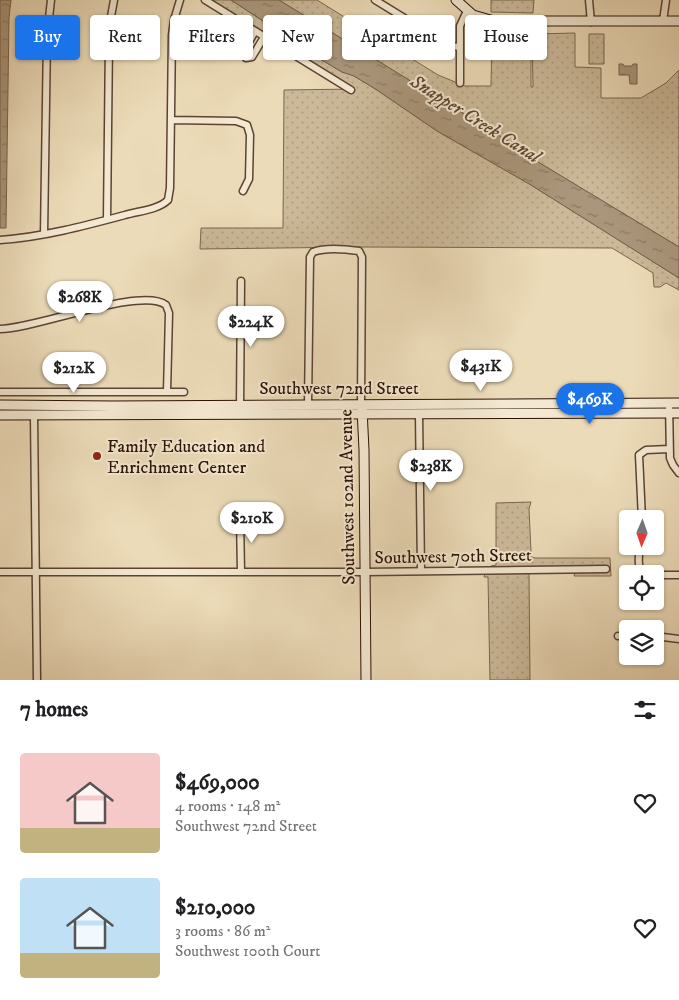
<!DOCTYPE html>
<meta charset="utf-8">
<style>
body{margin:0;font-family:"IM FELL DW Pica",serif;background:#f6f6f6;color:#202124;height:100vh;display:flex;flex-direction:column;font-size:19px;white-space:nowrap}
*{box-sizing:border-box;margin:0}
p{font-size:16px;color:#757577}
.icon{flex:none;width:28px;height:28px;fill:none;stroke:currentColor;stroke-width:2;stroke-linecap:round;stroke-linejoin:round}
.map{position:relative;height:680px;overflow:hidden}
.details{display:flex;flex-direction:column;background:#fff;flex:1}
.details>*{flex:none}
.top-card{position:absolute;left:15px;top:15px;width:650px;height:45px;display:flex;gap:10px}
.needle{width:32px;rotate:182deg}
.tools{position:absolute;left:619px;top:510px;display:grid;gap:10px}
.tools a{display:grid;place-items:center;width:45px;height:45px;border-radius:5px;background:#fff;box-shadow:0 1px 4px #0004;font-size:25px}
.price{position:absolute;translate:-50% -42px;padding:0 11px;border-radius:18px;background:#fff;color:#222;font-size:16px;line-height:32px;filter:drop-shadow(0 1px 2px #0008)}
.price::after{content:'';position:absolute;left:50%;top:30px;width:15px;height:11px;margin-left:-8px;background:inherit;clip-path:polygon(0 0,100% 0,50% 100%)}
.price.selected{background:#1a73e8;color:#fff}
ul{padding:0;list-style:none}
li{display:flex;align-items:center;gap:15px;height:125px;padding:0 20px}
li span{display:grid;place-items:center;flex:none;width:140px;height:100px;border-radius:5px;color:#555}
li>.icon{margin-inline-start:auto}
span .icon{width:60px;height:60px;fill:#fffc;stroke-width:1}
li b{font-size:21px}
h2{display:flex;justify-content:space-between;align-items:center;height:60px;padding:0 20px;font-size:21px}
.pill{padding:0 18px;border-radius:5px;background:#fff;box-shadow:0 1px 4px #0004;font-size:18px;line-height:45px}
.pill.selected{background:#1a73e8;color:#fff}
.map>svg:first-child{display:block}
</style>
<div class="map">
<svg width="679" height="680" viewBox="0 0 679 680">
<defs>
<pattern id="grass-dots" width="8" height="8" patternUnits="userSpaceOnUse" patternTransform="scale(1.25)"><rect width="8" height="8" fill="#cbb999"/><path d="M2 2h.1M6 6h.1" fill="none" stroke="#ae9e82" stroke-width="1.8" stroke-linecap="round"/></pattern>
<pattern id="water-ripples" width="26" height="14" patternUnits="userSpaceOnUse" patternTransform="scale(1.25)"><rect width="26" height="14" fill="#aa967b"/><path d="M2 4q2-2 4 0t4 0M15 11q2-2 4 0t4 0" fill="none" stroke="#8b7963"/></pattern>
</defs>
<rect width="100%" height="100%" fill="#ecdbb8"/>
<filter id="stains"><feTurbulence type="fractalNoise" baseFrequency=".004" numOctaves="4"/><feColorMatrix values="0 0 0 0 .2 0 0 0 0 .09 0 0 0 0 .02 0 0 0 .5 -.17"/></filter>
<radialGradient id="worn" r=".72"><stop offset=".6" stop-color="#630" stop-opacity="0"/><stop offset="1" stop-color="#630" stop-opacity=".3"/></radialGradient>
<path fill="url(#grass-dots)" stroke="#7b654e" d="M211,0H231L272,27L279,29L317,57L340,71L354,76L377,90L437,131L531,185L679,278V290L666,283L660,287H654L653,273L612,248L361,247L200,249L201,228H283L284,90L355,89Z
M279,0H317L438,75L465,86H491L492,31L531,32V87H533L532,34L575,33V67L601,68V98H641L666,83L679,70V247L538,162L508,141Z
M491,0H534L533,13L491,12Z
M589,34H604V64H589Z
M531,502L529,509L531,552L529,553V556L535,558H610L611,576H574L575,573L606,572L492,568L491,566L496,565V503Z
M485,573H529L530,680H490L488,577H484Z"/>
<path fill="url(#water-ripples)" stroke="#77614b" d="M0,0H11L9,17L6,228H0Z
M231,0H279L508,141L538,162L679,247V278L531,185L437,131L377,90L354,76L342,72L317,57L279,29L274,28Z
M619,64H623L624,66H632L633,64H637V84H630L629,75H619Z"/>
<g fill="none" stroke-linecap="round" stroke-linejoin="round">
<defs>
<path id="street" d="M205,0L351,90
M375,0L450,46L460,47
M589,0L591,22
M663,21L666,0
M255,31L244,51L246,58L252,57L264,37
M460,83V26L467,11
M171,120L236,121L247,125L250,135L249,179L243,191
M107,219L109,40L110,22L114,0
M44,234L47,36L51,0
M0,240C43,237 84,226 125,215C138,211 158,210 168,200L170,188L172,35L174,20L180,0
M0,329C36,329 142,286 166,305L169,313L167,392
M0,392H184
M669,403L670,458L673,465L679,473
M308,404L310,257L313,252C326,247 345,249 359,251L362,257L361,404
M240,408L241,281
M419,414L421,571
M34,415L37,680
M240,518L241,572
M642,519L639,455L646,450L669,449
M640,546C639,556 636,568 645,574
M0,572H365L606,569
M655,575H679
M618,636H628
M655,636L679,639"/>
<path id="secondary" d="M456,0L473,15L494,21H679
M0,405L113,406L679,403
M362,409L364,450L366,680
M0,415L679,413"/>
</defs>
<use href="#street" stroke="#5b4431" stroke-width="9"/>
<use href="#secondary" stroke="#2b1104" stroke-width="11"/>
<use href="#street" stroke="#f3e8d1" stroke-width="6"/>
<use href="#secondary" stroke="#f3e8d1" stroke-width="9"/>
</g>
<circle fill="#8f2418" stroke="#f3e8d1" stroke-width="2" cx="97" cy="456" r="5"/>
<g text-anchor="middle" stroke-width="4" stroke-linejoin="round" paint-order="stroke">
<g font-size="18" fill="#2b1104" stroke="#f3e8d1">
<text x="339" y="394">Southwest 72nd Street</text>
<text transform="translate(347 497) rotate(-91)" y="6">Southwest 102nd Avenue</text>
<text transform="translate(453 556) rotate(-1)" y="6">Southwest 70th Street</text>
</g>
<g font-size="18" fill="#2b1104" stroke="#f3e8d1" text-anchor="start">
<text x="107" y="452">Family Education and<tspan x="107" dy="21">Enrichment Center</tspan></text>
</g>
<g font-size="19" font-style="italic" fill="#5e4634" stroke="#f3e8d1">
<text transform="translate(476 118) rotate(32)" y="7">Snapper Creek Canal</text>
</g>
</g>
<rect width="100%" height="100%" filter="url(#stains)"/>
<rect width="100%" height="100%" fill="url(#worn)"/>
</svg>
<div class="tools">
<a><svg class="needle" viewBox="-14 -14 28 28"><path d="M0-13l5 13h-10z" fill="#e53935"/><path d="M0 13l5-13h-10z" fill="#757577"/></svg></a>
<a><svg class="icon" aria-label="locate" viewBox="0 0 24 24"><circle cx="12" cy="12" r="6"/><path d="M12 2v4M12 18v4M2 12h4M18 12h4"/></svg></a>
<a><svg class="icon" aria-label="layers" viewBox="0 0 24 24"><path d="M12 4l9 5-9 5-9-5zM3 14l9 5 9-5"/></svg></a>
</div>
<b class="price" style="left:80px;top:323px">$268K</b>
<b class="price" style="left:251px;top:348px">$224K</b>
<b class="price" style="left:481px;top:392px">$431K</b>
<b class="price" style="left:74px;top:394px">$212K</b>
<b class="price selected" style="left:590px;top:425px">$469K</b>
<b class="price" style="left:431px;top:492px">$238K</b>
<b class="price" style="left:252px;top:544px">$210K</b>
<div class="top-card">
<a class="pill selected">Buy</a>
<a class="pill">Rent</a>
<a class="pill">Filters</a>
<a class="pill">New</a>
<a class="pill">Apartment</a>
<a class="pill">House</a>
</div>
</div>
<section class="details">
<h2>7 homes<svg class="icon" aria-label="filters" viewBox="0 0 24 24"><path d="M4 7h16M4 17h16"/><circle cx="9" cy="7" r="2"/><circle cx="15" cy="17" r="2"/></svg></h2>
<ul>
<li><span style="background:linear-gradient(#f6c9c9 75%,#c2b280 0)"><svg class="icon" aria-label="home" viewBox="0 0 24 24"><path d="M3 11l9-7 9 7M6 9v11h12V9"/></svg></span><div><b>$469,000</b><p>4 rooms · 148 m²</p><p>Southwest 72nd Street</p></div><svg class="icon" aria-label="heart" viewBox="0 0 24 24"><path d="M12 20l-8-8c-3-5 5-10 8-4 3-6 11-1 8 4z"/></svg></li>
<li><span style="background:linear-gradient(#bfe0f5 75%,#c2b280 0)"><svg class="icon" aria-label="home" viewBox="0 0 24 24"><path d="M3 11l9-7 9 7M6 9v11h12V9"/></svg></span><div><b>$210,000</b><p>3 rooms · 86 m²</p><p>Southwest 100th Court</p></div><svg class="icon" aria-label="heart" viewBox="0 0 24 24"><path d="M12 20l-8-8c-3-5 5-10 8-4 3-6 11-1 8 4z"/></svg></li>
</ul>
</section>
